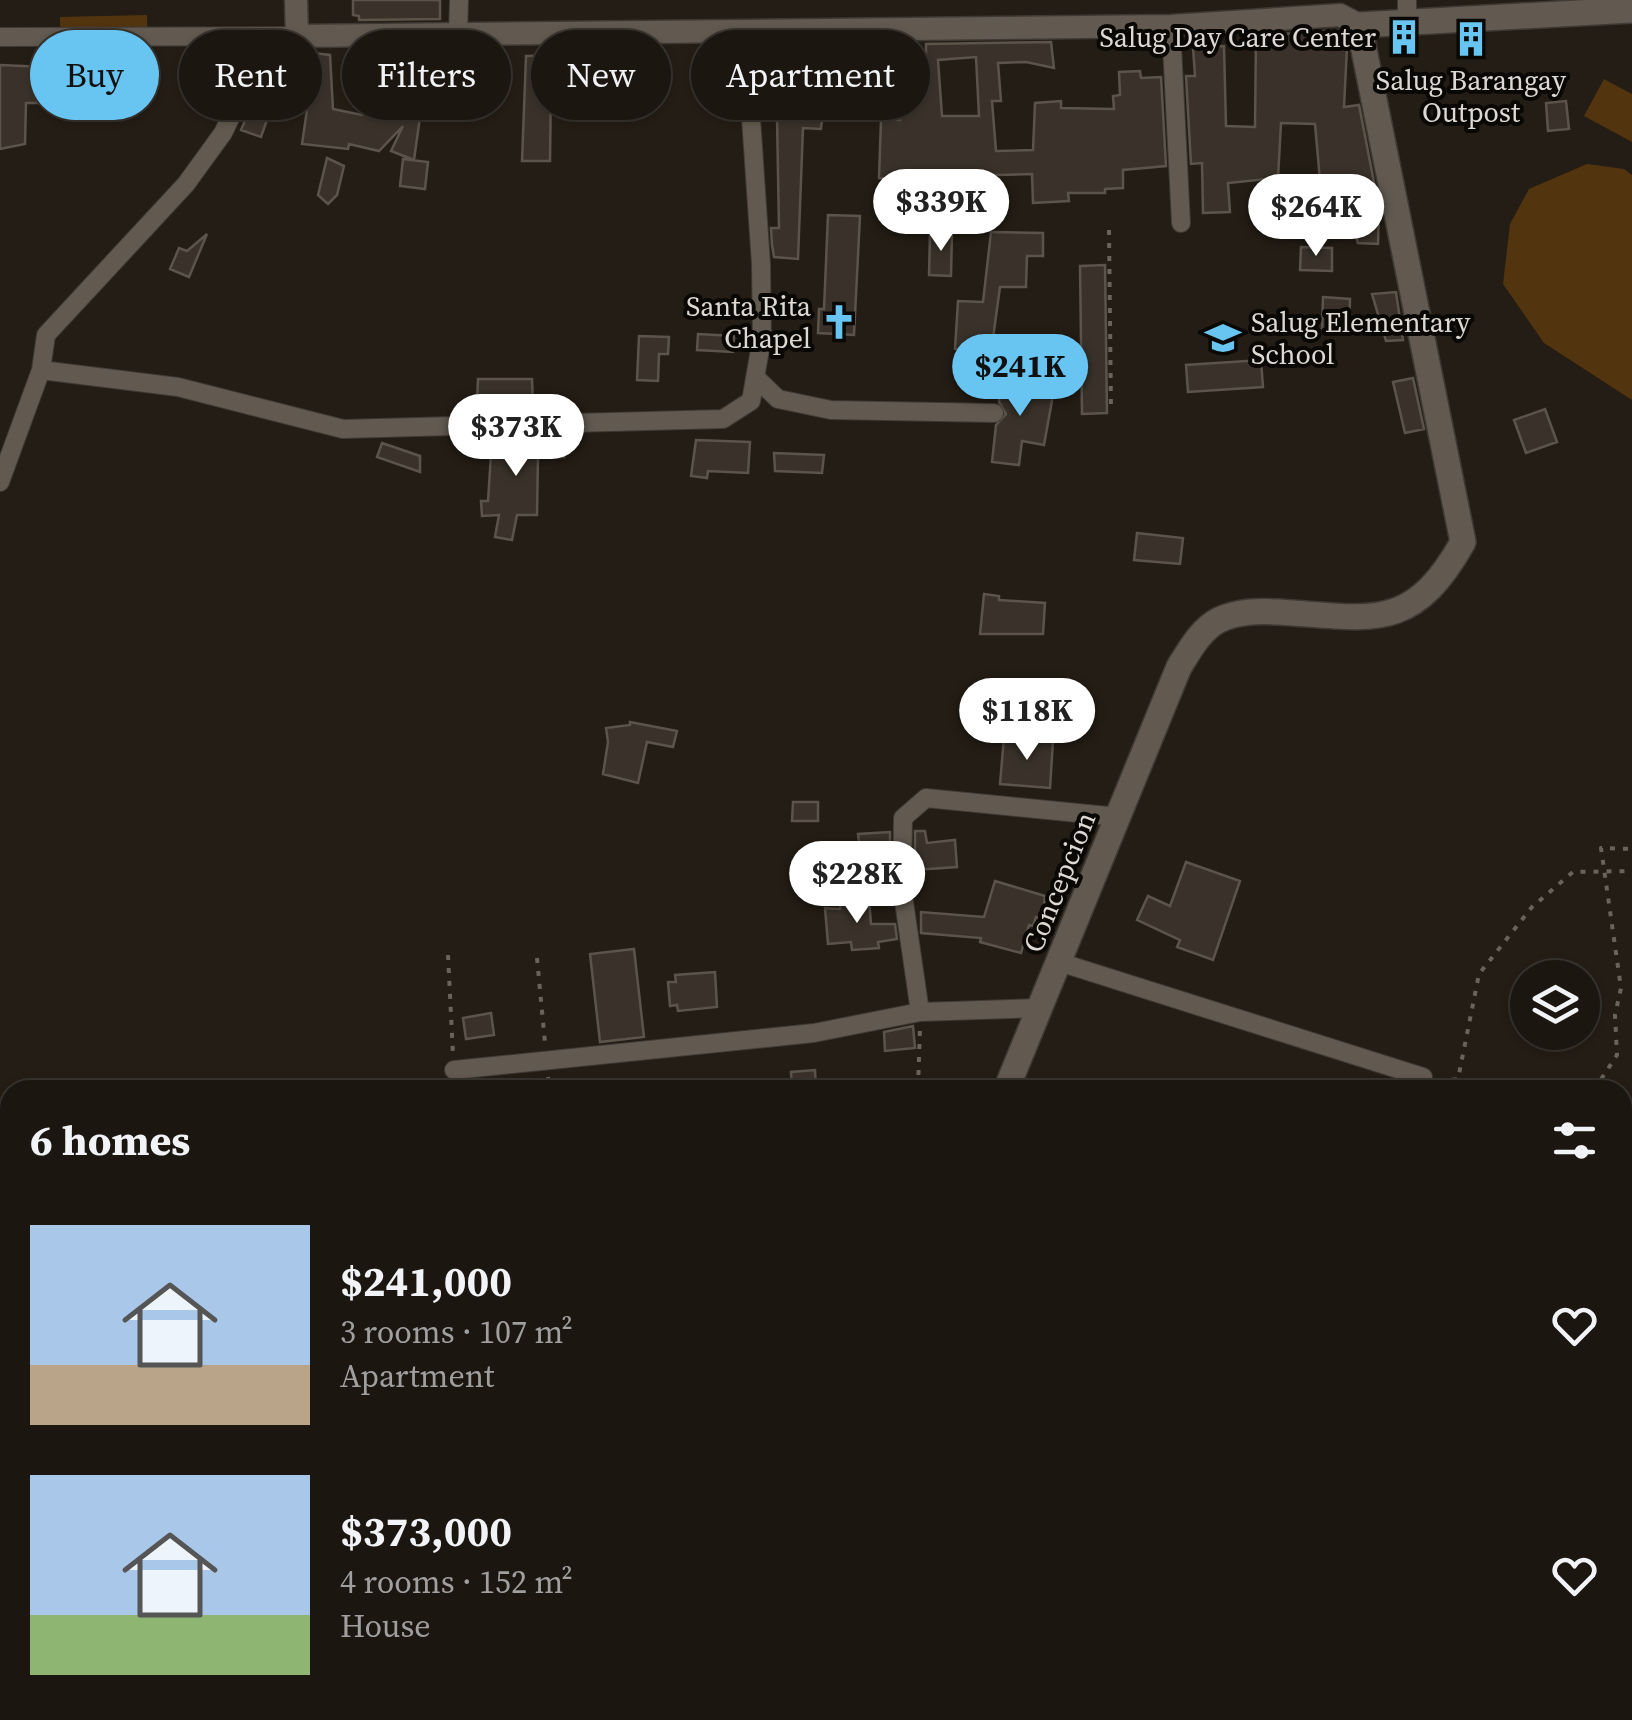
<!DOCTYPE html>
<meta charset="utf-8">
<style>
body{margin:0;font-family:"Source Serif 4",serif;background:#28231e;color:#f1f3f6;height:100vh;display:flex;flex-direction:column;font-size:38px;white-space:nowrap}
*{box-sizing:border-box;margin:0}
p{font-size:32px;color:#a09f9f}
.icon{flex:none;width:55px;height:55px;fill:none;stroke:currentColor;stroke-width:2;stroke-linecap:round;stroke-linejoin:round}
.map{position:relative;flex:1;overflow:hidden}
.details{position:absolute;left:0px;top:1080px;width:1632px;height:640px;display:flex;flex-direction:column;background:#1b1610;border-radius:30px 30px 0 0;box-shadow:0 2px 8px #0004,0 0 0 2px #393530}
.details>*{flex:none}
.guide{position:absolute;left:30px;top:30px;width:1000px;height:90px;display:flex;gap:20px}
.tools{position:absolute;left:1510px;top:960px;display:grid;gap:20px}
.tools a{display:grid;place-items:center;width:90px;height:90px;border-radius:50%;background:#1b1610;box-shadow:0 2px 8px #0004,0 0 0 2px #393530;font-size:50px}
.price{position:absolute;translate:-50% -85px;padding:0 22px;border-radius:35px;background:#fff;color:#222;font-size:32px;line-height:65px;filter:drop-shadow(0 2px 5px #0008)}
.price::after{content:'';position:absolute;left:50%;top:60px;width:30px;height:22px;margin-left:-15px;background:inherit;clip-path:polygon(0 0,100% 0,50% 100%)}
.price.selected{background:#68c4f0;color:#111}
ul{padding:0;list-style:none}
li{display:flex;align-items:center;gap:30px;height:250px;padding:0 30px}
li span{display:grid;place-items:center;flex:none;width:280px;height:200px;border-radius:0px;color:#555}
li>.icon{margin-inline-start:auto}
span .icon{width:120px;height:120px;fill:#fffc;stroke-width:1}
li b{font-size:42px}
h2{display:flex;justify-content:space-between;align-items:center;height:120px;padding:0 30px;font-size:42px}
.pill{padding:0 35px;border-radius:45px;background:#1b1610;box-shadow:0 2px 8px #0004,0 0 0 2px #393530;font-size:35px;line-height:90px}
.pill.selected{background:#68c4f0;color:#111}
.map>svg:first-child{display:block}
</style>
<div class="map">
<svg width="1632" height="1720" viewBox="0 0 1632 1720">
<rect width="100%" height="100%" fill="#241d15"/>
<path fill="#52350e" d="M147,15L148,57L61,58L60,17Z
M1604,79L1632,94V142L1584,116Z
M1587,164L1624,169L1632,175V400L1544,343L1503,284L1510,224L1529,189Z"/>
<path fill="#3a322a" stroke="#5c544b" stroke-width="2.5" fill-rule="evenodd" d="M353,0H440V19L359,20V16L353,15Z
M1337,30L1344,34L1347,47L1344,107L1359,105L1379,208L1378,244L1358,243L1348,210L1286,207V215H1266L1267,190L1321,192L1315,124L1281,123L1278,178L1228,183L1230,212L1203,213L1202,163L1191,164L1186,76H1195L1193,47L1224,46L1226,126L1255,127L1256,36Z
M1051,42L1054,68L1026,62L998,63L1001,101H992L996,151L1033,150L1035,103L1061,101V108L1114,109L1113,96L1120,95L1119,72L1140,71L1141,78L1161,77L1166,166L1123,170V188L1105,189V193H1068L1069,201L1033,203L1032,174L995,175V206L925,210L926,226L904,223L907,180L879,178L881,120H900L896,61L926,59V44ZM976,57L979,116H942L938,60Z
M276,49L330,55L333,109L362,115L365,69L354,68L356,50L441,49V81L431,120L420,117L414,160L391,151L403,126L379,151L349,144L348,149L302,144L307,110L273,103L261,137L241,130Z
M190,50H207V54L234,53L232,85H215L214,74H190Z
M784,50L825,51L824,62L828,63L821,129L803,128L798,259L774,257L772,245L771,228H779L777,118H787L790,71H783Z
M562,55L563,84H551L550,161H522L526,56Z
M0,65L45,67V72L67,67L72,88L45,94V103H26L25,144L0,149Z
M110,78L132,82L127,105L106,101Z
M1566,101L1569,129L1548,131L1546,103Z
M327,158L344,166L337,195L328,204L318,195Z
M403,159L428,162L425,189L400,186Z
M828,215L860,216L854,335L818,333L819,309H824Z
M930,232H952L951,276L929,275Z
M991,232L1043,233V256H1027L1026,287H1000L991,353L955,349L958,301L983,302Z
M207,234L189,277L170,269L179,248L187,251Z
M1301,247L1332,248V271L1300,270Z
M1105,265L1107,413L1082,414L1080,266Z
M1396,292L1403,340L1386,341L1372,294Z
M1323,297L1350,299L1349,329L1322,328Z
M698,334L734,336L733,352L697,350Z
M639,336L669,337L668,354H659L658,381L637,380Z
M1261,360L1263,387L1188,392L1186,365Z
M1002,374L1031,377L1029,391L1053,395L1044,445L1022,441L1019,465L992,462L996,425L1006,414L999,402Z
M1413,378L1424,429L1405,433L1393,382Z
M478,379H532L533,407L495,412V403L477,402Z
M1545,409L1557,442L1526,453L1514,420Z
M564,437V457H538L537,515H517L512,540L495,537L499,515L482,516L481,501H488L492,438Z
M696,440L750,442L748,473L708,471L707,478L691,476Z
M382,443L420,456V472L377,457Z
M774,453L824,455L822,473L775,471Z
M1137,533L1183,538L1180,564L1134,560Z
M984,594L999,596V600L1045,603L1043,634H980Z
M630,722L677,731L673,747L647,742L638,783L603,774L608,742L606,728L630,725Z
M1004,737L1053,741L1050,788L1000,784Z
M793,802H818V821H792Z
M915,831H925L927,843L955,840L957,867L915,870Z
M890,832V886L864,888L858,834Z
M1186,862L1240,881L1213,960L1177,947L1180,940L1137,920L1148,896L1170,906Z
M995,881L1045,896L1043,919L1036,917L1033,926L1029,925L1021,953L980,942L981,938L921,933V912L984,917Z
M869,899L871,924H895L897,939L878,942L879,948L852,950L851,942L828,944L825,908L840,909L841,901Z
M634,949L644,1037L600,1042L590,954Z
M715,972L717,1007L678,1011L677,1005L670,1006L668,982H676L675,975Z
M491,1013L494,1035L466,1039L463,1018Z
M913,1026L915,1048L885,1051L884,1032Z
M815,1070L816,1090H792L791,1072Z"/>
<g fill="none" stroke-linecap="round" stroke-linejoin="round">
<defs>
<path id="minor" d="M1407,0V19
M1171,26L1181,223
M458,34L459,0
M0,37L297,36
M41,370L178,387L343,429L723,419L751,401L762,338L761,264L745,31
M755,377L778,399L831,410L994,413
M0,482L41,370L46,335L186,184L223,133L253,71L262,37
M1059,962L1423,1077
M920,1012L902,888L903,818L926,798L1118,817
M454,1070L814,1033L920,1012L1040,1008"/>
<path id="tertiary" d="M296,0L297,36L1171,26L1340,15L1359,25"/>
<path id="secondary" d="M1006,1090L1179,667C1189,651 1201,629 1219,620C1238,611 1259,611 1279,612C1372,618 1412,633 1463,542L1359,25L1632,10
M747,1720L752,1710"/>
</defs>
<use href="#minor" stroke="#3f3935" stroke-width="20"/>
<use href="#tertiary" stroke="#3f3935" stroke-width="25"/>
<use href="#secondary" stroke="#3f3935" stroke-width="28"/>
<path stroke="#69635c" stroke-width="4" stroke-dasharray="5 8" stroke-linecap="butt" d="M1109,230L1111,411
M448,955L453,1055
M537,958L545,1043
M548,1077L550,1090
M1439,1081L1458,1079L1479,974L1532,907L1573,872L1632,871
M918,1088L920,1028
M1594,1090L1617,1055L1615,1015L1621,988L1601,848L1632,849"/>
<use href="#minor" stroke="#625a51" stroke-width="18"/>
<use href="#tertiary" stroke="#625a51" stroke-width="22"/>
<use href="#secondary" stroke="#625a51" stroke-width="25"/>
</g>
<defs>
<symbol id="building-bare" viewBox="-9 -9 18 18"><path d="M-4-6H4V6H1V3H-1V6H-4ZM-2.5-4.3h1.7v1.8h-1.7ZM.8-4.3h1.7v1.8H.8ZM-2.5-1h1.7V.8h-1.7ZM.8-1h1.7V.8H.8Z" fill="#68c4f0" stroke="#0a0805" stroke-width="2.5" paint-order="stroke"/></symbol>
<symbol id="church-bare" viewBox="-9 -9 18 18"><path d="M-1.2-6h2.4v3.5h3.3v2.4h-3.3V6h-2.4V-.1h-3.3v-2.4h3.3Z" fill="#68c4f0" stroke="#0a0805" stroke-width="2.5" paint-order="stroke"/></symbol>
<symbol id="school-bare" viewBox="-9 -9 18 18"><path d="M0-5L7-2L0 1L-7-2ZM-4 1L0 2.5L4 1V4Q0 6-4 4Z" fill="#68c4f0" stroke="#0a0805" stroke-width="2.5" paint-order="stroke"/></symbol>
</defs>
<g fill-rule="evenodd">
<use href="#building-bare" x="1379" y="12" width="50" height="50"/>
<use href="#building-bare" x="1446" y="14" width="50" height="50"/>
<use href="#church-bare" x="814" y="297" width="50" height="50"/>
<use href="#school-bare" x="1198" y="313" width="50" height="50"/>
</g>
<g text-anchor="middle" stroke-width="8" stroke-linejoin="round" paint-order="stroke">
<g font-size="28" fill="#dcd8d2" stroke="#0a0805" text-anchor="end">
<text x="1376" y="47">Salug Day Care Center</text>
<text x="1471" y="90" text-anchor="middle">Salug Barangay<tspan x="1471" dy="32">Outpost</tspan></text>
<text x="811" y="316">Santa Rita<tspan x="811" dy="32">Chapel</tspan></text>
<text x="1251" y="332" text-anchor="start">Salug Elementary<tspan x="1251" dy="32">School</tspan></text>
</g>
<g font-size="28" fill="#dcd8d2" stroke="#0a0805">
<text transform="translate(1059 882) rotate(-68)" y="10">Concepcion</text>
</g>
</g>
</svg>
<div class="tools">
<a><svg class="icon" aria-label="layers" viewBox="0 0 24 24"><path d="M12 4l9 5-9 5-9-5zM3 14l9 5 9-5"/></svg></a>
</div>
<b class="price" style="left:941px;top:254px">$339K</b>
<b class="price" style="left:1316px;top:259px">$264K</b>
<b class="price selected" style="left:1020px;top:419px">$241K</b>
<b class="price" style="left:516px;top:479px">$373K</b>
<b class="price" style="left:1027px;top:763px">$118K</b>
<b class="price" style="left:857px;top:926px">$228K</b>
<div class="guide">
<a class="pill selected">Buy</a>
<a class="pill">Rent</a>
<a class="pill">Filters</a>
<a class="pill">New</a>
<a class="pill">Apartment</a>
</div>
<section class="details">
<h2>6 homes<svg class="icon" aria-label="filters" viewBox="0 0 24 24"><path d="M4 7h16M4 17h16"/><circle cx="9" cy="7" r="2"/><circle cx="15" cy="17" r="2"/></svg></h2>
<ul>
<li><span style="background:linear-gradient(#a9c7e8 70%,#b9a48a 0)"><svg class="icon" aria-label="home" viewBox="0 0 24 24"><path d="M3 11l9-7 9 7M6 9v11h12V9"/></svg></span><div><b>$241,000</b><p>3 rooms · 107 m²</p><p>Apartment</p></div><svg class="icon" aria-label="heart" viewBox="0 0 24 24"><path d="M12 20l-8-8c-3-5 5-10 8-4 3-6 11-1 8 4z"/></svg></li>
<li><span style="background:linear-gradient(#a9c7e8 70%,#8fb573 0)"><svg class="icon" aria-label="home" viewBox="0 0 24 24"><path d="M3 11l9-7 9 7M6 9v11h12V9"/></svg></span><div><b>$373,000</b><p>4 rooms · 152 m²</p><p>House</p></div><svg class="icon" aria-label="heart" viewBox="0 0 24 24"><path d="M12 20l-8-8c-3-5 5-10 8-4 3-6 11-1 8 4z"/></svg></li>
</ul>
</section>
</div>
